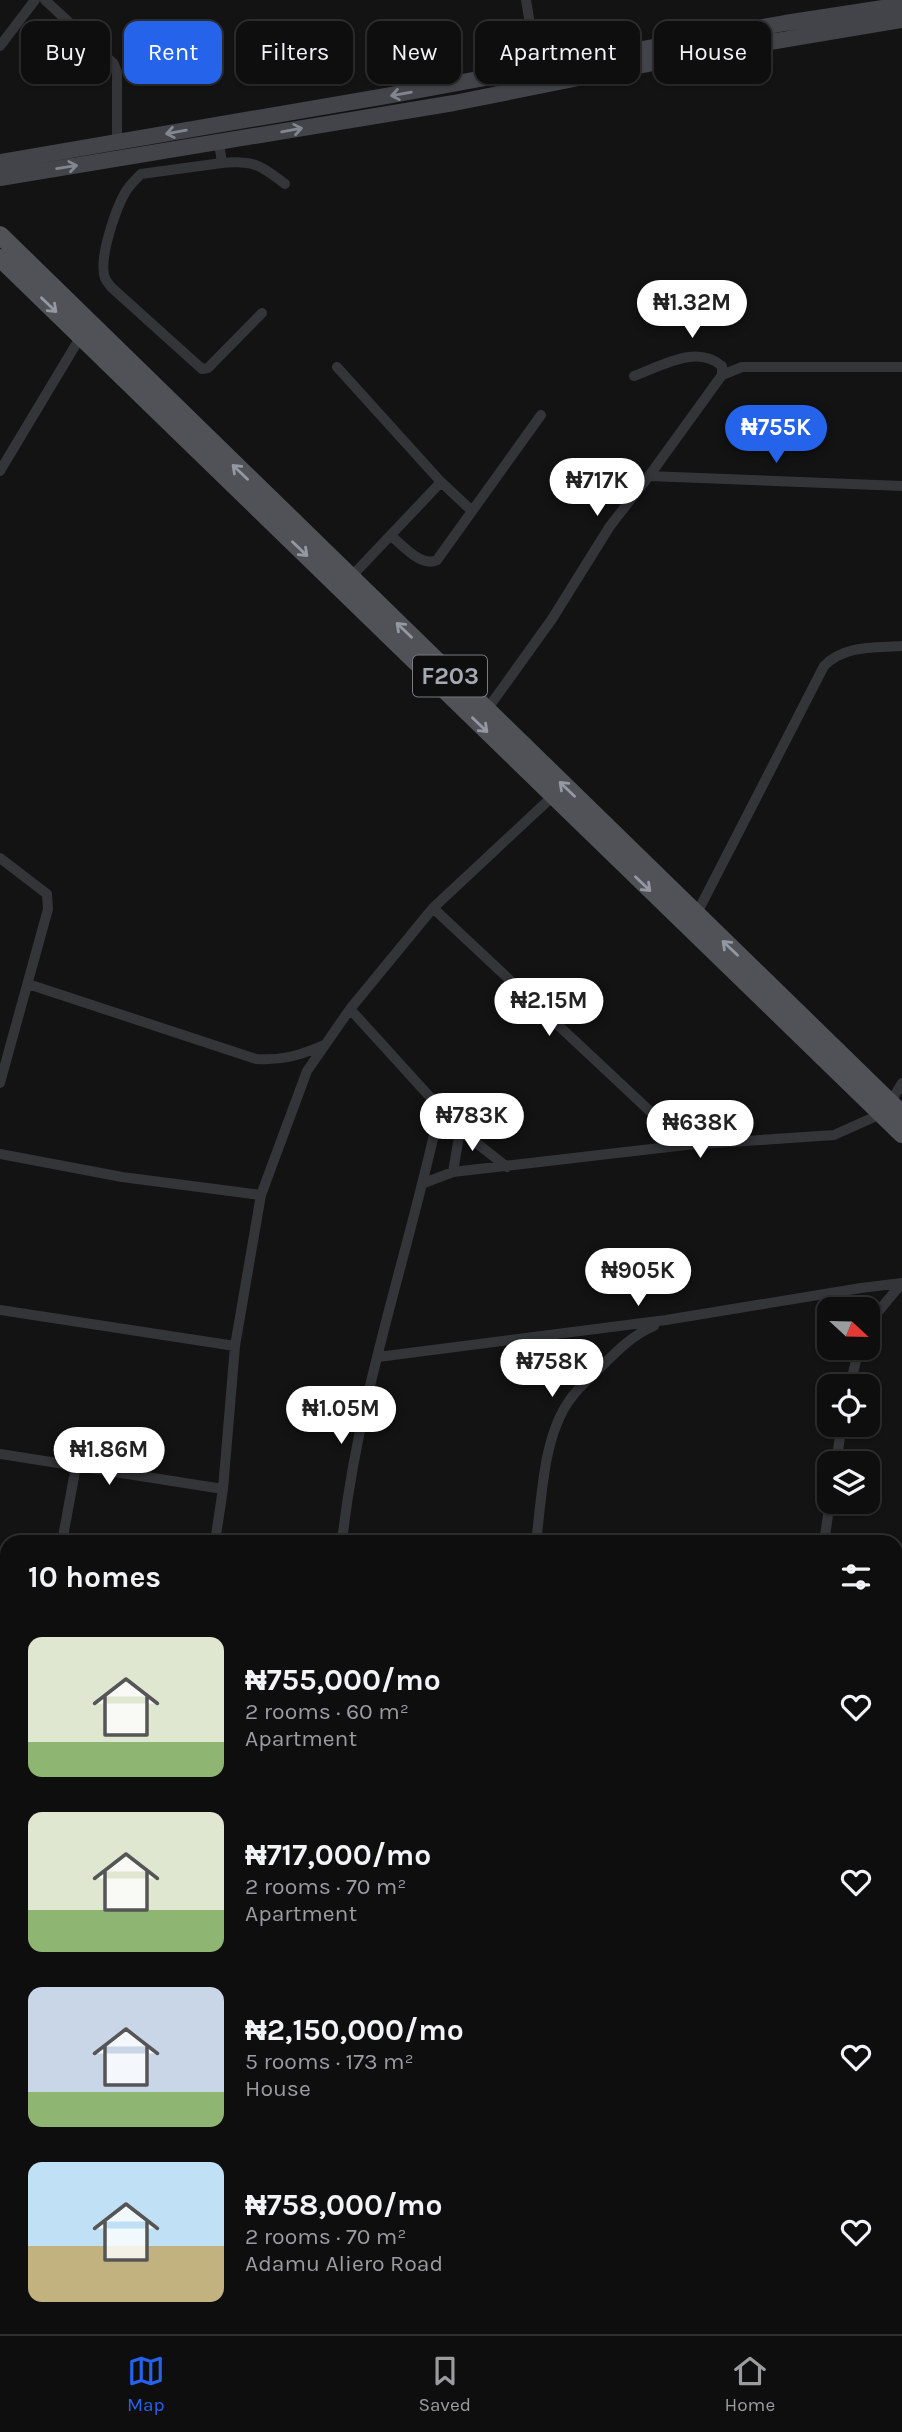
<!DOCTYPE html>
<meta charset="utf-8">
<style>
body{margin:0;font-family:Karla,sans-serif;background:#171718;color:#f1f3f6;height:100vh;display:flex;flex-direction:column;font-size:26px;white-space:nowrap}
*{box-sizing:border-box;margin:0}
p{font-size:23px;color:#9b9c9e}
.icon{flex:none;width:38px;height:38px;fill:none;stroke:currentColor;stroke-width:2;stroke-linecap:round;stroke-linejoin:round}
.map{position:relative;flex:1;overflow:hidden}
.details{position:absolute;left:0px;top:1535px;width:903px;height:800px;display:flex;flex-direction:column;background:#0e0e0f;border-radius:21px 21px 0 0;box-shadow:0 2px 5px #0004,0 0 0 2px #2e2e2f}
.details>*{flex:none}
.guide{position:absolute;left:21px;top:21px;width:861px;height:63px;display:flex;gap:14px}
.needle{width:46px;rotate:112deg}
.controls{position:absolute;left:817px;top:1297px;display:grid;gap:14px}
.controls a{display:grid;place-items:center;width:63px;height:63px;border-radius:14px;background:#0e0e0f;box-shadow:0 2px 5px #0004,0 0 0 2px #2e2e2f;font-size:35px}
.price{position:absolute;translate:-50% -60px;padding:0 16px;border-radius:24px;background:#fff;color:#222;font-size:23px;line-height:46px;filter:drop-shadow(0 2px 4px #0008)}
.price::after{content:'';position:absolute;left:50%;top:42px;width:21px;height:16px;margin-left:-10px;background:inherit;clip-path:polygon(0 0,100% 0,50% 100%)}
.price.selected{background:#2563eb;color:#fff}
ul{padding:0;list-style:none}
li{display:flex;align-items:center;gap:21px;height:175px;padding:0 28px}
li span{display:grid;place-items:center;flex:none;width:196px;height:140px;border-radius:14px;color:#555}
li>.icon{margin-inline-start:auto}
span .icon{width:84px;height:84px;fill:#fffc;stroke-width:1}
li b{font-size:30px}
h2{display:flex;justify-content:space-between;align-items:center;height:84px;padding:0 28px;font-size:30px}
.pill{padding:0 24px;border-radius:14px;background:#0e0e0f;box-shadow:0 2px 5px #0004,0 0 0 2px #2e2e2f;font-size:24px;line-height:63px}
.pill.selected{background:#2563eb;color:#fff}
.dock{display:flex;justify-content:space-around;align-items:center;height:98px;border-top:2px solid #2e2e2f;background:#0e0e0f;font-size:19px;color:#9b9c9e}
.dock a{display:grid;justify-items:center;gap:4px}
.dock .selected{color:#2563eb}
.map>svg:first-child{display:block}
</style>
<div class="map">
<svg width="902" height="2334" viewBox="0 0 902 2334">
<rect width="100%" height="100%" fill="#131314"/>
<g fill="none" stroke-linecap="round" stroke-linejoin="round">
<path stroke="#343539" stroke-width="10" d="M45,0L114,64L117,72V143
M526,0L538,73
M0,46L35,0
M219,143L222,163L141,174C135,180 130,185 126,191C116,208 98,259 105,278C106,281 109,284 111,287L202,369L208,368L262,313
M222,163C253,160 261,165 285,184
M337,367L441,482L350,578
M634,376C662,366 696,344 722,366V375
M0,471L81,336
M649,476L902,486
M441,482L472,511
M391,536C403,545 421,568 437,560L541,415
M486,711L552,619L610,526L649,476L722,375L742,367H902
M0,858L47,894L48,909L0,1083
M433,908L686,1145
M696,915L824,666C845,645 873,648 902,646
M28,984L256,1059C282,1061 301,1055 324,1045
M350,1009L460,1130L507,1167
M890,1103L902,1083
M0,1154L122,1177L261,1195
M453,1172L460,1130
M424,1183L453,1172L686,1145L834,1135L881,1114
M0,1310L235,1346
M868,1329L872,1319L902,1283
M378,1357L666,1320L861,1288L902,1283
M850,1386L859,1348
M0,1454L223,1489
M836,1463L842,1424
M62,1542L76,1466
M215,1542L223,1489L235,1346L261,1195L307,1071L350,1009L433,908L553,796
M342,1542C358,1394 409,1253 440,1108
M536,1542C542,1497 543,1438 569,1401C578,1387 592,1376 603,1365C619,1349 633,1335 654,1326
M824,1542L830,1502
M896,1888L902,1889
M0,2078L7,2073
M896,2212L902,2211
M281,2328L286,2334
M471,2328L479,2334
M335,2334L344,2328"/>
<path stroke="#424449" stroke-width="16" d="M0,162L386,96L785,23L902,5
M0,178L454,103L693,55L902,20
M0,2127L7,2141
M0,2170L7,2180
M80,2328L83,2334
M100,2328L103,2334"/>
<path stroke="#505258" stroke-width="18" d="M0,235L902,1114
M0,258L902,1134"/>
</g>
<defs><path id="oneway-shaft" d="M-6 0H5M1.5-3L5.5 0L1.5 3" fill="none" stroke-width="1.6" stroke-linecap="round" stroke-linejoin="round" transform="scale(1.75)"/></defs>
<g stroke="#82868f">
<use href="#oneway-shaft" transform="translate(401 94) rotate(170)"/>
<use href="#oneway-shaft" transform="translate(292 130) rotate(-10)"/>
<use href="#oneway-shaft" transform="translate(176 132) rotate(170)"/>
<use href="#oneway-shaft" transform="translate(67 167) rotate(-9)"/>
</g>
<g stroke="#9498a2">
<use href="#oneway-shaft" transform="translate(49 305) rotate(44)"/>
<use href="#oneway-shaft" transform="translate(240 472) rotate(-136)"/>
<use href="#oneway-shaft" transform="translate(300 549) rotate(44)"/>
<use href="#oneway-shaft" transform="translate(404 630) rotate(-136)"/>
<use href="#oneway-shaft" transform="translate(480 725) rotate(44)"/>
<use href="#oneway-shaft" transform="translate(567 789) rotate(-136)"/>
<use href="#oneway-shaft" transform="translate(643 884) rotate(44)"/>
<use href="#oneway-shaft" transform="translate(730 948) rotate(-136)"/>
</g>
<g text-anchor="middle" stroke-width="5" stroke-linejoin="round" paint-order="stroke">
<rect fill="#0e0e0f" stroke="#787a82" stroke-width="2" x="413" y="655.5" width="74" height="41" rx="5"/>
<g font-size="24" font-weight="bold" fill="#a5a9b4">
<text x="450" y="684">F203</text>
</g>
</g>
</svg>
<div class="controls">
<a><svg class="needle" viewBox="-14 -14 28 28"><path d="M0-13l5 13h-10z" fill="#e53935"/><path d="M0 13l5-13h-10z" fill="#9b9c9e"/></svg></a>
<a><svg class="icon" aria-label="locate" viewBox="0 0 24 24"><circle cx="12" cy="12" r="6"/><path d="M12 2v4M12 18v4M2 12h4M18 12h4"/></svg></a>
<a><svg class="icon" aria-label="layers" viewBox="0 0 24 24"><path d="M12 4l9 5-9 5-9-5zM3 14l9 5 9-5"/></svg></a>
</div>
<b class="price" style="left:692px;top:340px">₦1.32M</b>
<b class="price selected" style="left:776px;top:465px">₦755K</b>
<b class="price" style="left:597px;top:518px">₦717K</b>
<b class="price" style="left:549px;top:1038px">₦2.15M</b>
<b class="price" style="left:472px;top:1153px">₦783K</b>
<b class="price" style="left:700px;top:1160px">₦638K</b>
<b class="price" style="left:638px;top:1308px">₦905K</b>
<b class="price" style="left:552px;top:1399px">₦758K</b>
<b class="price" style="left:341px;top:1446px">₦1.05M</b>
<b class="price" style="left:109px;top:1487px">₦1.86M</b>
<div class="guide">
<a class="pill">Buy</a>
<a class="pill selected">Rent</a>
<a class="pill">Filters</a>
<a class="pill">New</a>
<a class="pill">Apartment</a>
<a class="pill">House</a>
</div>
<section class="details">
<h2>10 homes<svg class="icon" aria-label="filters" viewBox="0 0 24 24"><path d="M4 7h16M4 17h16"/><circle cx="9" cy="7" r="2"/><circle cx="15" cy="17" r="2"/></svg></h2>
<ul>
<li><span style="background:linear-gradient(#dfe7d0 75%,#8fb573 0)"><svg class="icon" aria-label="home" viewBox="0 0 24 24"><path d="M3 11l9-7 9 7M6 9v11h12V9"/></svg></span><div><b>₦755,000/mo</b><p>2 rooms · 60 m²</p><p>Apartment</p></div><svg class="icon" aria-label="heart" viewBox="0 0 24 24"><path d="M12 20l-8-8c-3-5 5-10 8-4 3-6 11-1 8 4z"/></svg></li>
<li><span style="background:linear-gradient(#dfe7d0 70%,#8fb573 0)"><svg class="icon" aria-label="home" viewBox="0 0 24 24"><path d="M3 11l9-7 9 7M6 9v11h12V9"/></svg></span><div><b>₦717,000/mo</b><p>2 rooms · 70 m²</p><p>Apartment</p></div><svg class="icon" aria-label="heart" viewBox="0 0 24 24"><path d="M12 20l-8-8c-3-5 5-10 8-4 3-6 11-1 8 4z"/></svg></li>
<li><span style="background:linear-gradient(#c9d6e8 75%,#8fb573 0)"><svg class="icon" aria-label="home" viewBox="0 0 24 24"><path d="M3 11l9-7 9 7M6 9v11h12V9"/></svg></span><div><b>₦2,150,000/mo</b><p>5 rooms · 173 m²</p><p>House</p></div><svg class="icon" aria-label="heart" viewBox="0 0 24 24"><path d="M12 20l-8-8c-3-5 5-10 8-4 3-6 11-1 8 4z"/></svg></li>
<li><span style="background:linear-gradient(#bfe0f5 60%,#c2b280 0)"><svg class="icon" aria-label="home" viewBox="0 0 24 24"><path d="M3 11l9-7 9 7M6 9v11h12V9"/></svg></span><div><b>₦758,000/mo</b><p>2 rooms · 70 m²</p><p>Adamu Aliero Road</p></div><svg class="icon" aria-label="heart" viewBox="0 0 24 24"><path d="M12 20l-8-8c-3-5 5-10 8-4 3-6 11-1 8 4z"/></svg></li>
</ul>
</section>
</div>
<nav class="dock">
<a class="selected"><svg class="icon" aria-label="map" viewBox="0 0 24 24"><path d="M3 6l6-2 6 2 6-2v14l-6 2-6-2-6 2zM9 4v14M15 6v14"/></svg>Map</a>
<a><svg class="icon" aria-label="saved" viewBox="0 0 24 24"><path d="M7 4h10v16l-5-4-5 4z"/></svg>Saved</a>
<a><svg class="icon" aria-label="home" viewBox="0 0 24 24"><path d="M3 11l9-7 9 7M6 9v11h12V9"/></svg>Home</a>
</nav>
